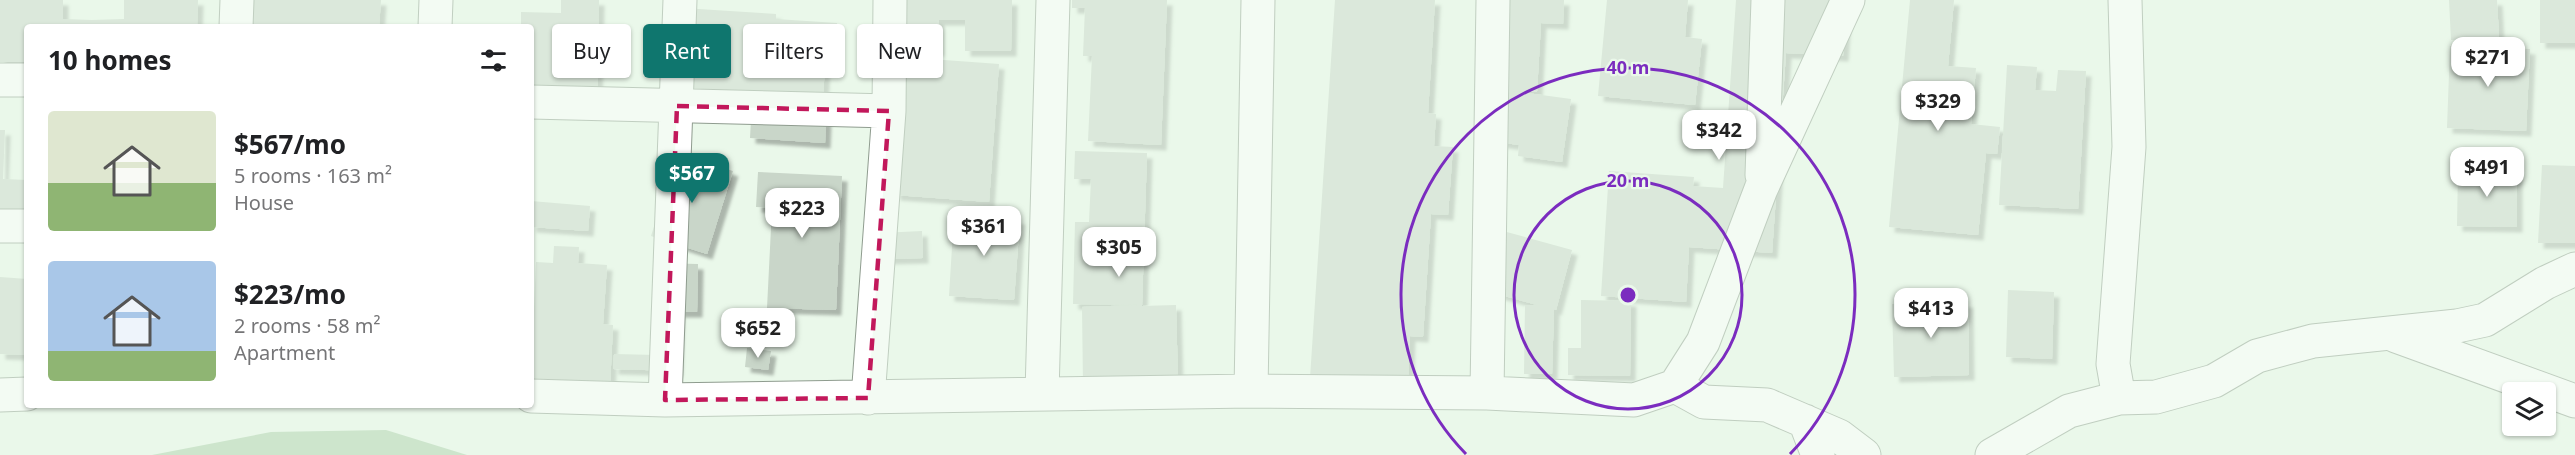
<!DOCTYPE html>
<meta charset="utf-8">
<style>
body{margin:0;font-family:"Noto Sans",sans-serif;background:#f2f2f2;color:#202124;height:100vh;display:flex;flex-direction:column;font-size:22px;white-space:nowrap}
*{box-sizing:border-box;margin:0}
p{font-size:20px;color:#757577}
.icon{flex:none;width:33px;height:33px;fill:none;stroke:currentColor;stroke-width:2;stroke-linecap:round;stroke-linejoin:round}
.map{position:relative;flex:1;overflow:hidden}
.drawer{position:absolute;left:24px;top:24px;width:510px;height:384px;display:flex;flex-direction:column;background:#fff;border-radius:6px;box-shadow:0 2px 4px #0004}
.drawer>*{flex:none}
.guide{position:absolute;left:552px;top:24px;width:570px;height:54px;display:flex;gap:12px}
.controls{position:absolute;left:2502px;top:382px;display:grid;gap:12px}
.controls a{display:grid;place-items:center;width:54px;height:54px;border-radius:6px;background:#fff;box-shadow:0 2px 4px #0004;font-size:30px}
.price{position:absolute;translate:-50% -51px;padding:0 14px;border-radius:12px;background:#fff;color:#222;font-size:20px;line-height:39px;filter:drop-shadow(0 2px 3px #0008)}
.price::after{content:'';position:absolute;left:50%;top:36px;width:18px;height:14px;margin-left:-9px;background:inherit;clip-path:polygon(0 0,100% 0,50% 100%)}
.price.active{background:#0f766e;color:#fff}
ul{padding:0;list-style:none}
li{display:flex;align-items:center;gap:18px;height:150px;padding:0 24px}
li span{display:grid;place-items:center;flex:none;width:168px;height:120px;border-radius:6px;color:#555}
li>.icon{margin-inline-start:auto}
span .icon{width:72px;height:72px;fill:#fffc;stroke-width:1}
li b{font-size:26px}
h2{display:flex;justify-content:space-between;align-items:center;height:72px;padding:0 24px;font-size:26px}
.tag{padding:0 21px;border-radius:6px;background:#fff;box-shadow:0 2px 4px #0004;font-size:21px;line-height:54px}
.tag.active{background:#0f766e;color:#fff}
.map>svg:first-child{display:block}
</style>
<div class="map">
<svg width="2575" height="455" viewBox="0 0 2575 455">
<defs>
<filter id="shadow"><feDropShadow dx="5.5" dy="5.5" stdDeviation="1.5" flood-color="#0004"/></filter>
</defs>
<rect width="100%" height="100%" fill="#eaf8ea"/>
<path fill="#aacea9" d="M386,430L467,455H152L271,432Z"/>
<path fill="#c9d6c9" filter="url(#shadow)" d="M0,0H63V19L92,20L124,19V0H198L197,27H27V62H0Z
M248,0H381L379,27H245Z
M561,0H599L597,104L531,103V27H521V12L561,13Z
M882,0H1012L1011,51H965V20H939V51H881Z
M1072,0H1167L1161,145L1088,141L1092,56H1083L1085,8H1072Z
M1335,0H1435L1428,113L1436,114L1434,146L1453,147L1448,215L1431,214L1423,337L1410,336L1408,384L1310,378Z
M1481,0H1564L1563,24L1541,23L1537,92L1512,91L1571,99L1562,162L1518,156L1519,145L1476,139Z
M1607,0H1688L1685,37L1702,39L1695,105L1598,96Z
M1736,0H1847L1843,56L1786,53L1772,253L1689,247L1686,302L1601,296L1609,171L1694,177L1693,186L1723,188Z
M1910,0H1954L1948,66L1976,68L1971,124L2000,127L1997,154L1986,153L1978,235L1889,227Z
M2449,0H2497L2499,38L2451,40Z
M2540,0H2575V43H2540Z
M667,7L776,14V19L837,23L835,52L826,51L823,97L826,118L825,143L750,138L752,101L660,95Z
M2450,46L2530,49L2526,131L2447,128Z
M889,56L999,64L989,202L895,195Z
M2007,65L2037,67L2035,90L2056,91L2058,70L2086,71L2078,209L1999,205Z
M0,130H5L3,179L27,180V210L0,209Z
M1075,151L1147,153L1142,306L1176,305L1178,383L1083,385L1082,307L1139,305L1073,304L1075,222H1089L1091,179H1074Z
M677,154L733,171L707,254L651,236Z
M2542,165L2575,166V243H2538Z
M2458,169L2517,170V227L2457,226Z
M758,172L842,176L836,310L767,308L772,208L756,207Z
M531,201L590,206L588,231L531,227Z
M954,215L1020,219L1014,300L949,296Z
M922,231L923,258L882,259L881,233Z
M1503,231L1572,250L1556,310L1554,309L1552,374H1524L1525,305H1537L1487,291Z
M554,246L579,247L578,263L607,265L603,324L613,325L610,386L531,381L536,262L553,263Z
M658,263L698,264L697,312H679L677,371L613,369L614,354L656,355Z
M0,277L27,279V355L0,354Z
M2008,290L2054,292L2052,359L2006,357Z
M1581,300L1631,301L1630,376L1568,375V348H1581Z
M1968,302L1969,375L1894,377L1892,304Z
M747,348L771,351L768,370L745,367Z"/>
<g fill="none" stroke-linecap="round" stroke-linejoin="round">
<defs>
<path id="minor" d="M236,27L237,0
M435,27L436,0
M0,80H27
M531,102L889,111
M1762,175L1768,0
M0,226H27
M2396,336L2575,401
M1675,386L1704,402L1767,405L1839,436L1864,455
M1251,391L1258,0
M1042,393L1053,0
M1487,393L1493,0
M0,395L27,394
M531,396L665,400L1251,391L1487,393L1634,400L1675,386L1703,342L1761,189L1848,0
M868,398L889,111L890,0
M2119,398L2113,364L2129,147L2125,0
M665,400L680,0
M1805,421L1818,455
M1992,455L2069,411L2119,398L2156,397L2214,381L2257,356L2313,341L2457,326L2485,320L2545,283L2575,269"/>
</defs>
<use href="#minor" stroke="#8f9c8f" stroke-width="35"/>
<use href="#minor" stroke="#fff" stroke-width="33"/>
</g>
<path d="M0 0H2575V455H0ZM677,106L889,111L868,398L665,400Z" fill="#eaf8ea" fill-opacity=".55" fill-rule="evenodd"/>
<path fill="none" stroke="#c2185b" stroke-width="4.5" stroke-dasharray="12 8" stroke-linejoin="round" d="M677,106L889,111L868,398L665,400Z"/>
<g fill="none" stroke="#7b2cbf" stroke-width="3">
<circle cx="1628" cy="295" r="114"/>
<path d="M1466 454A227 227 0 1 1 1790 454"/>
</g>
<circle cx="1628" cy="295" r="9" fill="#7b2cbf" stroke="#eaf8ea" stroke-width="3"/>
<g font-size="18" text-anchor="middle" font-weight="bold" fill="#7b2cbf" stroke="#eaf8ea" stroke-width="4.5" stroke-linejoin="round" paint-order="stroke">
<text x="1628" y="74">40 m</text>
<text x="1628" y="187">20 m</text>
</g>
</svg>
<div class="controls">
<a><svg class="icon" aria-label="layers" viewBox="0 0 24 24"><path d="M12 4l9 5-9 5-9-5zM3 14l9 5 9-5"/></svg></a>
</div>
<b class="price" style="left:2488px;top:88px">$271</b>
<b class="price" style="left:1938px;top:132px">$329</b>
<b class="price" style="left:1719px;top:161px">$342</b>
<b class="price" style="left:2487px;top:198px">$491</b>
<b class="price active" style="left:692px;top:204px">$567</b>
<b class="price" style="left:802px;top:239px">$223</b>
<b class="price" style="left:984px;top:257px">$361</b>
<b class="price" style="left:1119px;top:278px">$305</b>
<b class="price" style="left:1931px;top:339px">$413</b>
<b class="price" style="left:758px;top:359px">$652</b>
<div class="guide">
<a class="tag">Buy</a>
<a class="tag active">Rent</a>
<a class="tag">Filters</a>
<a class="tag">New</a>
</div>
<section class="drawer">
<h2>10 homes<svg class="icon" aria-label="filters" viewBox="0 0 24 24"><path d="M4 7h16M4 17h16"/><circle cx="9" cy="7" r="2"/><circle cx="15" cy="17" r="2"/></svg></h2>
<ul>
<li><span style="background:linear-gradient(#dfe7d0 60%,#8fb573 0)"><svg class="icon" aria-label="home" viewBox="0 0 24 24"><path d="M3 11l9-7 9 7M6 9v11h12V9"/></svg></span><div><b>$567/mo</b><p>5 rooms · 163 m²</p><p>House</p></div></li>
<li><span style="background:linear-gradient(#a9c7e8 75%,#8fb573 0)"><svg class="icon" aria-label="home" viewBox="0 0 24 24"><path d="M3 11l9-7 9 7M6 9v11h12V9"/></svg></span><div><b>$223/mo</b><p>2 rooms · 58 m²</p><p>Apartment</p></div></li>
</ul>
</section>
</div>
